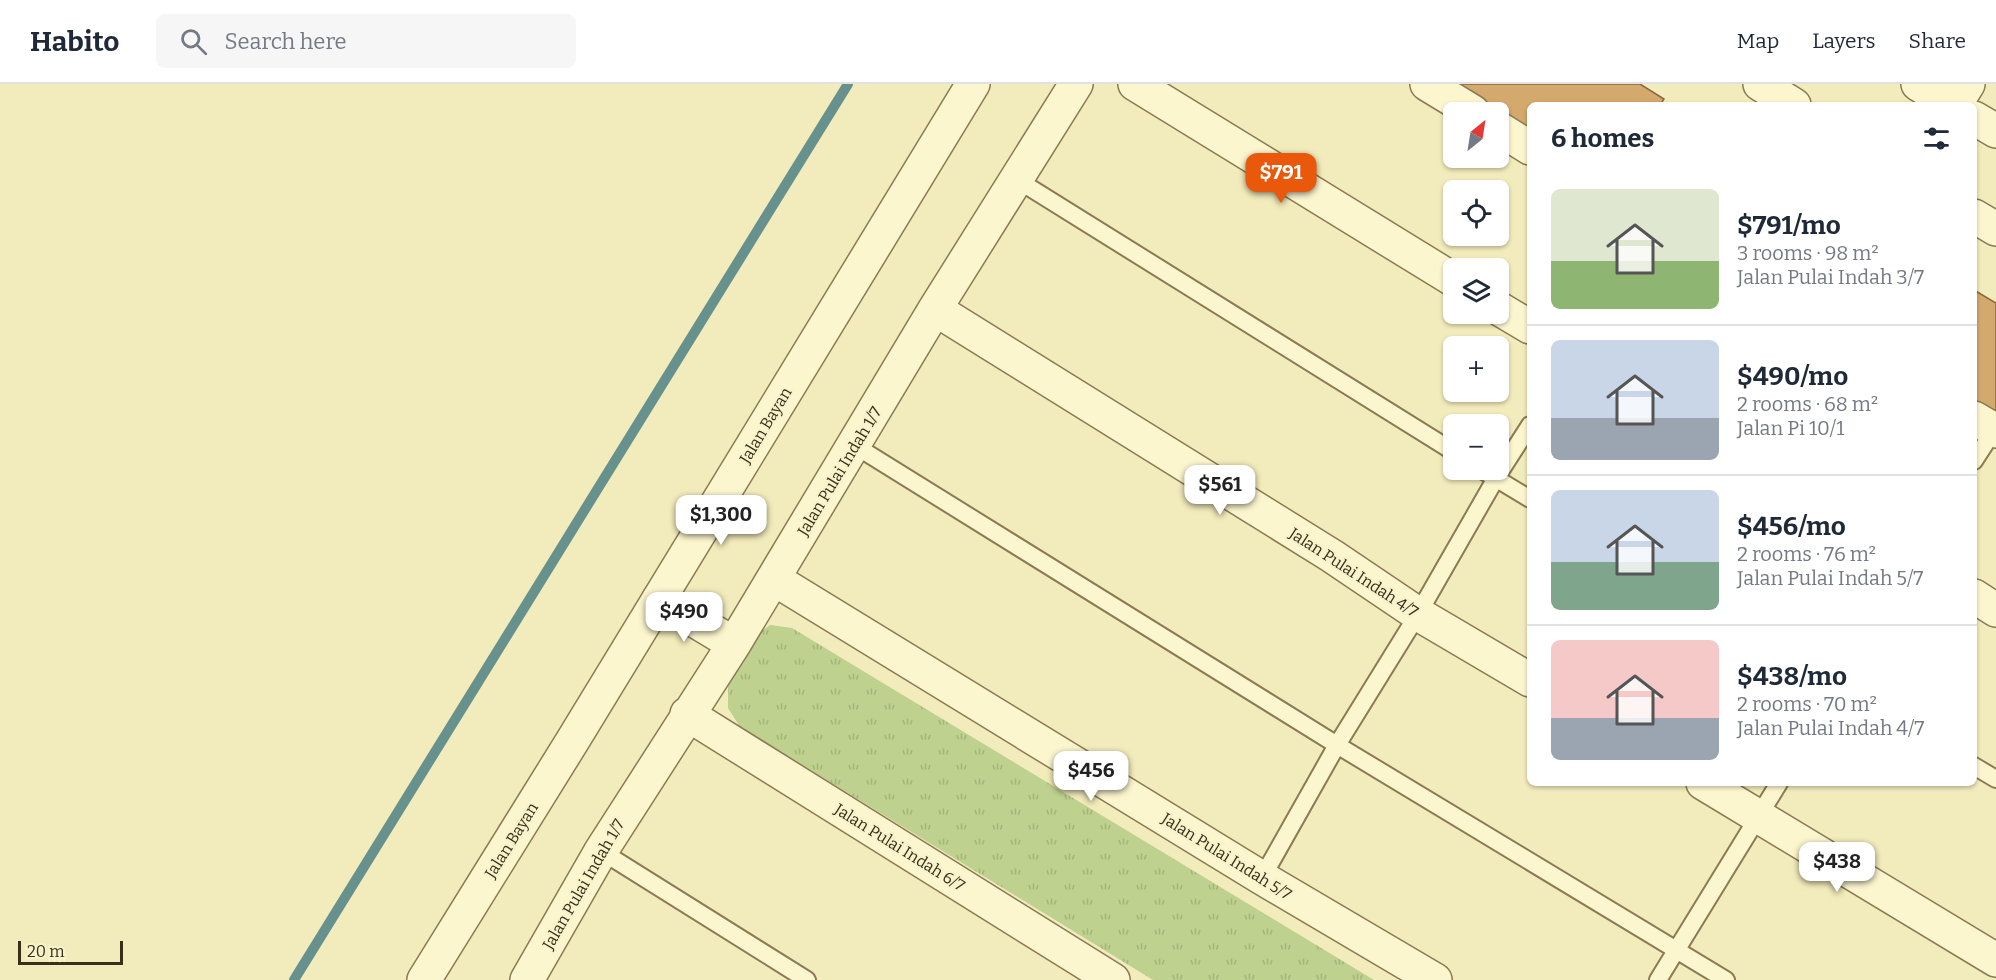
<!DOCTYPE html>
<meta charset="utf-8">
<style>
body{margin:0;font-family:Bitter,serif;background:#f6f6f7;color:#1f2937;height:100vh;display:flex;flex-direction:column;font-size:22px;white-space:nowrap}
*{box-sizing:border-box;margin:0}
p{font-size:20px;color:#747a83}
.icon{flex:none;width:33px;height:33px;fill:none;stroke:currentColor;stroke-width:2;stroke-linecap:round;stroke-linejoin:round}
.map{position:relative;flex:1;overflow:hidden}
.side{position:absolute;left:1527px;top:18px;width:450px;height:684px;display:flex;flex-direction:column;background:#fff;border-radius:9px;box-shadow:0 2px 4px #0004}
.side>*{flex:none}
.needle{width:39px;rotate:30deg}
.controls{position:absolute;left:1443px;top:18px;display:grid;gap:12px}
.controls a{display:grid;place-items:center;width:66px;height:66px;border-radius:9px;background:#fff;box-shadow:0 2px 4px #0004;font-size:30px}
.scale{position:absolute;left:18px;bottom:15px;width:105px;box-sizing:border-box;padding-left:6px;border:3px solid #382e1a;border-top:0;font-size:16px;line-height:21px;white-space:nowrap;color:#382e1a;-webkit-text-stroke:4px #f9f3cb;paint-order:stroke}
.price{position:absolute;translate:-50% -51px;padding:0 14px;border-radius:12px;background:#fff;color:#222;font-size:20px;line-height:39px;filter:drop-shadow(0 2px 3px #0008)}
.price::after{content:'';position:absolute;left:50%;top:36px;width:18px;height:14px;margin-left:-9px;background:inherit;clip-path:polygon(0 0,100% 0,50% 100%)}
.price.on{background:#ea580c;color:#fff}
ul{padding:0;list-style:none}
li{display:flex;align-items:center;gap:18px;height:150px;padding:0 24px}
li+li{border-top:2px solid #e0e1e3}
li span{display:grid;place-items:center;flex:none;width:168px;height:120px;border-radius:9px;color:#555}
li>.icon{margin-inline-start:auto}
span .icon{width:72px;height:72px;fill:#fffc;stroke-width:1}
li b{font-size:26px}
h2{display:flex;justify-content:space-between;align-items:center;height:72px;padding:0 24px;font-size:26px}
header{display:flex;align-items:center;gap:36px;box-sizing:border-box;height:84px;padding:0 30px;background:#fff;border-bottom:2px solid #e0e1e3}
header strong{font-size:28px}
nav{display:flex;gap:33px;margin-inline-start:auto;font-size:21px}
.search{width:420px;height:54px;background:#f6f6f7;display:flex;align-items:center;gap:15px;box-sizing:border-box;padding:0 21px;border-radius:9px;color:#747a83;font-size:22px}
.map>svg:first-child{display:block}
</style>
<header>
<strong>Habito</strong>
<div class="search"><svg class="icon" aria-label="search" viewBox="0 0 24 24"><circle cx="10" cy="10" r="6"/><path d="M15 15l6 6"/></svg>Search here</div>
<nav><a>Map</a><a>Layers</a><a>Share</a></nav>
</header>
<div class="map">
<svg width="1996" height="896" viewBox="0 0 1996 896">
<defs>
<pattern id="park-tufts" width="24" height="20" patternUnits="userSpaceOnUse" patternTransform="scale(1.5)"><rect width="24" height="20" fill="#bed18e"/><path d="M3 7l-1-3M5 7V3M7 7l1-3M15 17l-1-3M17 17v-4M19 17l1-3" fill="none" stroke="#a4b47a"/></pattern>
</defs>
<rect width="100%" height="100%" fill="#f2ebbb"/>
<path fill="url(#park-tufts)" d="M770,541L792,544L1374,896H1153L740,643L728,624V602L755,552Z"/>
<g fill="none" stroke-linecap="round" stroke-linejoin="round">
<path stroke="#67918d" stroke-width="10" d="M294,896L848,0"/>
</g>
<path fill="#d4a96d" stroke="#8c6737" stroke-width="1.5" d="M1445,0H1640L1664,15L1660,21H1530V52L1498,28H1492Z
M1974,206L1996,219V335L1974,322Z"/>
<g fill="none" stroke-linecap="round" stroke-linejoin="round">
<defs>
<path id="service" d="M1016,95L1454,368
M854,361L1337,661L1726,896
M1974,377L1994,346
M1482,386L1530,415
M1974,682L1996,695
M601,767L807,896
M1262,794L1337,661L1418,530L1496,394L1530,341
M1658,896L1779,699"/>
<path id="minor" d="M1135,0L1454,196
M1427,0L1473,28
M1760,0L1794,21
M1955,21L1968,0
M1498,44L1530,64
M1974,132L1996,145
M1498,224L1530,243
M935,225L1332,472L1418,530L1530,596
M1974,334L1996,347
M774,495L1262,794L1435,896
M1974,512L1996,526
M659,515L734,560
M687,630L1113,896
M1703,699L1996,876
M527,896L601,767L734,560L935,225L1076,0"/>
<path id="tertiary" d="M1918,0L1953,21
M1974,34L1996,47
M424,896L573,656L973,0"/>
</defs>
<use href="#service" stroke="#8b7a53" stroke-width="20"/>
<use href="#minor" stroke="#8b7a53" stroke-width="36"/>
<use href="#tertiary" stroke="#8b7a53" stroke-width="36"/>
<use href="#service" stroke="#fcf6cf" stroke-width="16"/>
<use href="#minor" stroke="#fcf6cf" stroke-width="33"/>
<use href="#tertiary" stroke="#fcf6cf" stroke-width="33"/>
</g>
<g text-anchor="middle" stroke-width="4.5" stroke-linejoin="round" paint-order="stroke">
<g font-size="16" fill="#382e1a" stroke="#f9f3cb">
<text transform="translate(765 341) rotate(-59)" y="6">Jalan Bayan</text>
<text transform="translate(839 387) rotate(-59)" y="6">Jalan Pulai Indah 1/7</text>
<text transform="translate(1354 488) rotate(33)" y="6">Jalan Pulai Indah 4/7</text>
<text transform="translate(511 756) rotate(-58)" y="6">Jalan Bayan</text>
<text transform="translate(900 763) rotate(32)" y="6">Jalan Pulai Indah 6/7</text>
<text transform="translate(1227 772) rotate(32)" y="6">Jalan Pulai Indah 5/7</text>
<text transform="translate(583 800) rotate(-60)" y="6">Jalan Pulai Indah 1/7</text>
</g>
</g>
</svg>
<div class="controls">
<a><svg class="needle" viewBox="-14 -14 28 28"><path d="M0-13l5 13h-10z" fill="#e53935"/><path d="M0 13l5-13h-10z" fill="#747a83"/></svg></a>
<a><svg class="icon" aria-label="locate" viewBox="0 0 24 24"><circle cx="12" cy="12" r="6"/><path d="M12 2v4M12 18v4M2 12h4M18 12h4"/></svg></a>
<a><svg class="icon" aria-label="layers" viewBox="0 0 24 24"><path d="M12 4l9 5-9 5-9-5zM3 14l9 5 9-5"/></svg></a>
<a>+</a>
<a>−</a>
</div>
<div class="scale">20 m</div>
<b class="price on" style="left:1281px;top:120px">$791</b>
<b class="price" style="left:1220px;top:432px">$561</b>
<b class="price" style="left:721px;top:462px">$1,300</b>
<b class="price" style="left:684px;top:559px">$490</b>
<b class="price" style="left:1091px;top:718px">$456</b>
<b class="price" style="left:1837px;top:809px">$438</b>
<section class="side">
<h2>6 homes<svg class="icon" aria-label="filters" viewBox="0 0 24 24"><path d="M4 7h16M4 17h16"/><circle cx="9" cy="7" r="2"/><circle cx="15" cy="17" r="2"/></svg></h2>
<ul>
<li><span style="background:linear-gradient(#dfe7d0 60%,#8fb573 0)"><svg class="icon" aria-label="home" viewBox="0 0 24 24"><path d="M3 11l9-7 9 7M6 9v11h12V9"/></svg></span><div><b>$791/mo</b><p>3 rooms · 98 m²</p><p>Jalan Pulai Indah 3/7</p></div></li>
<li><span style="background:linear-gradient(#c9d6e8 65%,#9aa5b1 0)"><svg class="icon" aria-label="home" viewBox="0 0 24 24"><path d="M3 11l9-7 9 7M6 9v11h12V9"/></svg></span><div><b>$490/mo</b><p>2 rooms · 68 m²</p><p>Jalan Pi 10/1</p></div></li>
<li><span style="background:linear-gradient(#c9d6e8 60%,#7fa58c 0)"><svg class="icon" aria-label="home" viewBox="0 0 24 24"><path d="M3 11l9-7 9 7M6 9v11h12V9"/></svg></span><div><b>$456/mo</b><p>2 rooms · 76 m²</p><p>Jalan Pulai Indah 5/7</p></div></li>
<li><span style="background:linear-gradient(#f6c9c9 65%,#9aa5b1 0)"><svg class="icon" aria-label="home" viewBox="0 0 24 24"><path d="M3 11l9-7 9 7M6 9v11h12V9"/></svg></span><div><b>$438/mo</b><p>2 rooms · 70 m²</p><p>Jalan Pulai Indah 4/7</p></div></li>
</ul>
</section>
</div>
